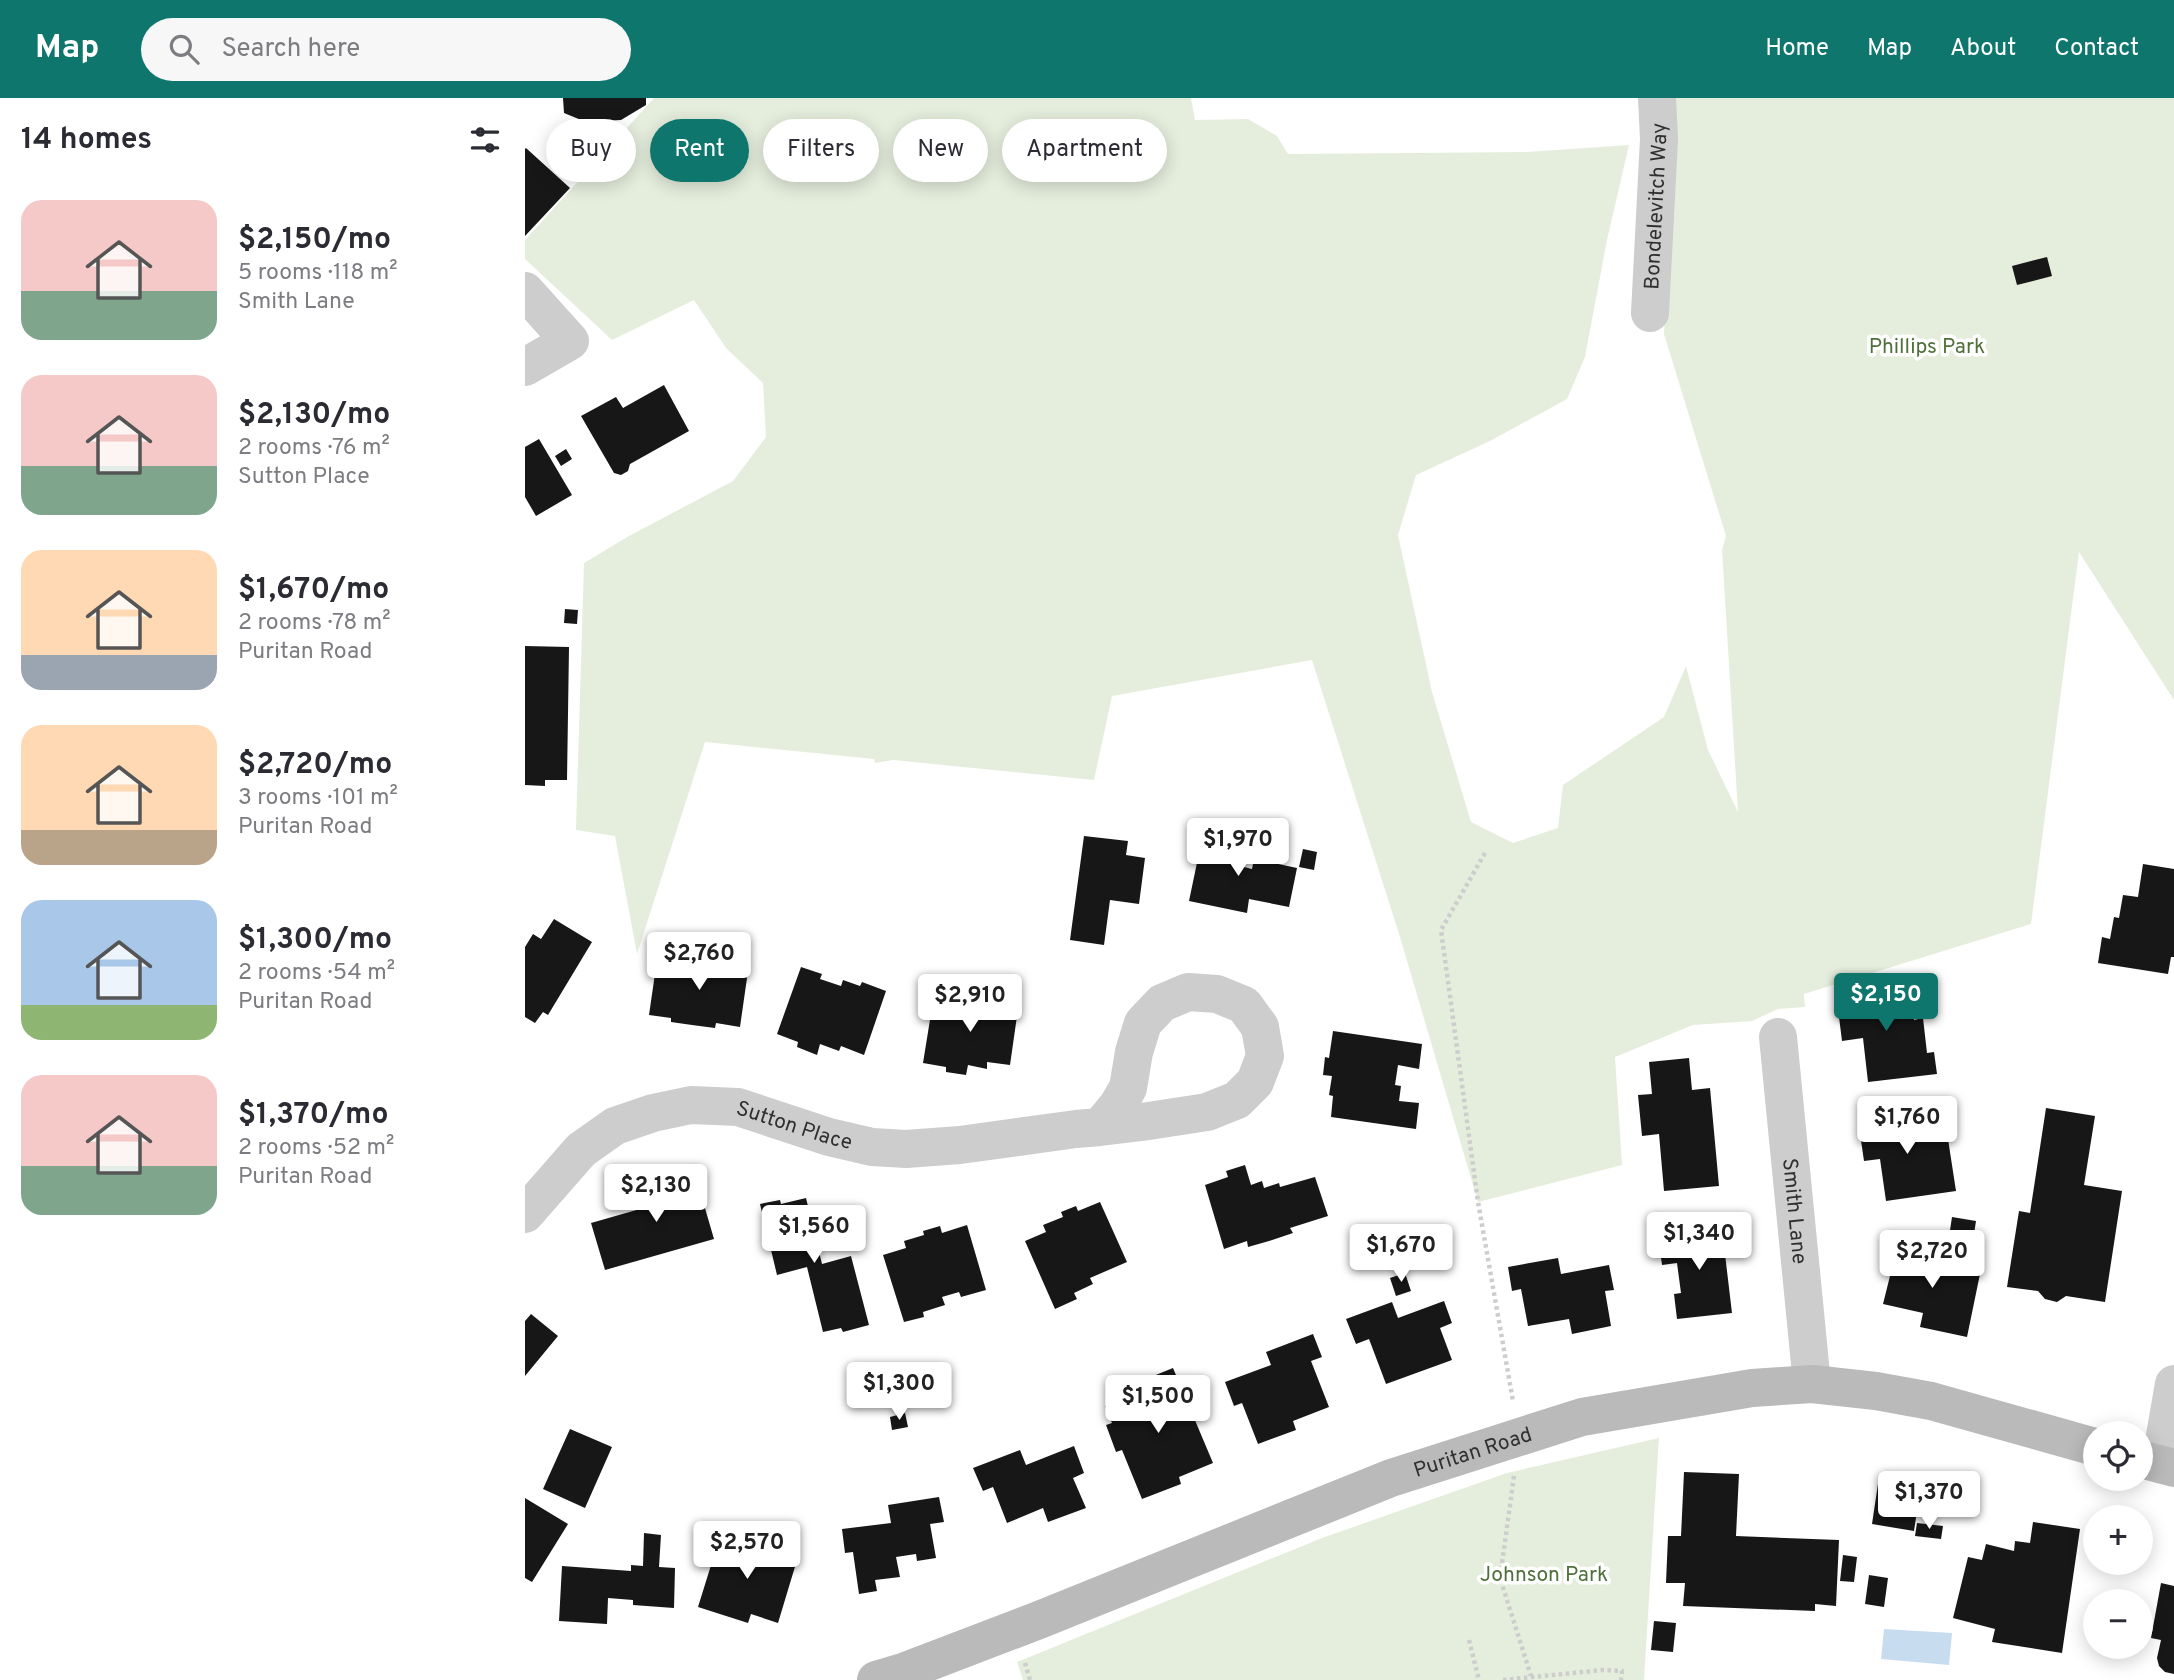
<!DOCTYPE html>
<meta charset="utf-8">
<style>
body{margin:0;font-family:Overpass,sans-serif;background:#f7f7f7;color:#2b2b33;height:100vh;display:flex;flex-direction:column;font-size:26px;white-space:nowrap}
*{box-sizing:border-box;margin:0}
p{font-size:23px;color:#7c7c81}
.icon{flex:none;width:38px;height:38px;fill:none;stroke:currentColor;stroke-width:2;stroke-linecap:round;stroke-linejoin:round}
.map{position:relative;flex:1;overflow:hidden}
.side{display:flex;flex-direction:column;background:#fff;width:525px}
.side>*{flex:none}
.guide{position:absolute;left:21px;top:21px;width:665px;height:63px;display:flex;gap:14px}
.tools{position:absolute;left:1558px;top:1323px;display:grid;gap:14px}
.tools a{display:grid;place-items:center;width:70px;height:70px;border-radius:50%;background:#fff;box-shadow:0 4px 18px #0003;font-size:35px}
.price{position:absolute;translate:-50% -60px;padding:0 16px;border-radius:7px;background:#fff;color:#222;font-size:23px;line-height:46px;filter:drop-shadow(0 2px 4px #0008)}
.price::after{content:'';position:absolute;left:50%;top:42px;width:21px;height:16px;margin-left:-10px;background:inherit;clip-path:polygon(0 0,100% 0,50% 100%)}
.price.on{background:#0f766e;color:#fff}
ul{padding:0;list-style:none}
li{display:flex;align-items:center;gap:21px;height:175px;padding:0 21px}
li span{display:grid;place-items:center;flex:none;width:196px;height:140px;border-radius:21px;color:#555}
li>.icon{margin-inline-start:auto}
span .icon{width:84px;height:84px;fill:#fffc;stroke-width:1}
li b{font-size:30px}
h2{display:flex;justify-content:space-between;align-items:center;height:84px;padding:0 21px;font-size:30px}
.tag{padding:0 24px;border-radius:32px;background:#fff;box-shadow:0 4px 18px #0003;font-size:24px;line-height:63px}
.tag.on{background:#0f766e;color:#fff}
header{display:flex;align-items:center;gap:42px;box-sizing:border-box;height:98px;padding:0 35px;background:#0f766e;color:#fff}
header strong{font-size:33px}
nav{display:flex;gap:38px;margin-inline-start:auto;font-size:24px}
.search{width:490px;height:63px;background:#f7f7f7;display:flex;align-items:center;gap:18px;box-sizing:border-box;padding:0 24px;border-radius:38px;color:#7c7c81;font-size:26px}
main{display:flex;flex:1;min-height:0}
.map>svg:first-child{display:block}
</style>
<header>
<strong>Map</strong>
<div class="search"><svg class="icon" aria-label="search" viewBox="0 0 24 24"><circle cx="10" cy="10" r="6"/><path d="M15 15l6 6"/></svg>Search here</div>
<nav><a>Home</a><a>Map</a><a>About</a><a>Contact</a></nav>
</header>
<main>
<section class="side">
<h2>14 homes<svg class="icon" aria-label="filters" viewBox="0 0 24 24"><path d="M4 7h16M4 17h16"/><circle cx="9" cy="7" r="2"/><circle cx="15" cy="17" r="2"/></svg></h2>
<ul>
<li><span style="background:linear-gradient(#f6c9c9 65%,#7fa58c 0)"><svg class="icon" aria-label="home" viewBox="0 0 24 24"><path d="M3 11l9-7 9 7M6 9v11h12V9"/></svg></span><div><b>$2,150/mo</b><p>5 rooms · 118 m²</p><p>Smith Lane</p></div></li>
<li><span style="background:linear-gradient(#f6c9c9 65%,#7fa58c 0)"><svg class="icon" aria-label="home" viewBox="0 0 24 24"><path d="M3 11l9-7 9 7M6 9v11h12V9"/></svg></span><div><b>$2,130/mo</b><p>2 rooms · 76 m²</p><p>Sutton Place</p></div></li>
<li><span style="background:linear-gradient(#ffd9b3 75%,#9aa5b1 0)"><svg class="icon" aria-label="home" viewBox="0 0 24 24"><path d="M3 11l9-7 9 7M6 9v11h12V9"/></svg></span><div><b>$1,670/mo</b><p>2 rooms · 78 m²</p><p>Puritan Road</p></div></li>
<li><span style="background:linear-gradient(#ffd9b3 75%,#b9a48a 0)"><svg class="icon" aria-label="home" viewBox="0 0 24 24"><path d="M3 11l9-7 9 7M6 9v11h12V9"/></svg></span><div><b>$2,720/mo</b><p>3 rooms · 101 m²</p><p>Puritan Road</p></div></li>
<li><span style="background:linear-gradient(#a9c7e8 75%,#8fb573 0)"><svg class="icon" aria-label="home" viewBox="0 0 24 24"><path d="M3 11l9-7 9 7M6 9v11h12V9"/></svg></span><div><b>$1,300/mo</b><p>2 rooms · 54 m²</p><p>Puritan Road</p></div></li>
<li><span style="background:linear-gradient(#f6c9c9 65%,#7fa58c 0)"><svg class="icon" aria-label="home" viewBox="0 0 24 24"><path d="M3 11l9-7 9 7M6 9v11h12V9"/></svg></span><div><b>$1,370/mo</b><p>2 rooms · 52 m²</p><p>Puritan Road</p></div></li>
</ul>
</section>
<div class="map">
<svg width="1649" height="1582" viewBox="0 0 1649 1582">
<rect width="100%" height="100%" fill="#fff"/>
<path fill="#e5eedd" d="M129,0H666L670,22L723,21L752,38L763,56L1002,54L1104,47L1082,142L1060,259L1042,301L965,343L891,377L873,437L907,594L946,724L988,745L1033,730L1038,687L1139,619L1161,568L1183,652L1213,714L1197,452L1201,438L1139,236L1148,0H1649V602L1554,454L1506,826L1279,896L1280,909L1253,911L1227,923L1168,927L1090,959L1097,1067L953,1104L875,839L787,562L587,598L569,682L368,662L350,665L349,661L180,644L112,856L90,738L51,732L59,465L104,438L208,383L241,339L238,285L201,250L169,202L87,242L0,161V142Z
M1134,1340L1119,1582H498L492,1564L797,1440L982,1375Z"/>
<path fill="#c8dcef" d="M1359,1531L1427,1535L1424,1567L1356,1561Z"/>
<path fill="#171717" d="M38,0H121V7L96,22L61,24L39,15Z
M1,50L45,90L0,138V51Z
M1522,159L1527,178L1492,187L1487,168Z
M139,287L164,333L105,366L103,373L96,377L89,375L56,318L91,299L98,310Z
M14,341L47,397L11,418L0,399V349Z
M41,351L47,361L36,368L30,358Z
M40,511L53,512L52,526L39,525Z
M0,548L44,549L42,682H20V688L0,687Z
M678,736L716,744L711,767L727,771L729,761L772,770L764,809L724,801L722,815L664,803Z
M559,738L603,743L601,757L620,760L614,806L585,802L579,847L545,842Z
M778,751L792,754L789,772L774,769Z
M1618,766L1649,771V859H1646L1643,876L1573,865L1577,839L1585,841L1589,819L1594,820L1598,797L1613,799Z
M29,821L67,844L23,917L18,914L10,925L0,919V849L8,836L16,841Z
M133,855L155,858L154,862L175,864L196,867V862L224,866L215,929L191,925L190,930L167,927L146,924V920L124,917Z
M276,869L297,876L295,881L316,888L318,882L335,888L337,884L361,893L339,957L316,948L314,953L295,946L292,957L272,949L273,944L252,936Z
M1384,887L1389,922L1398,920L1402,955L1409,954L1412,976L1343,984L1338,940L1317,943L1311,895Z
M409,897L432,901L431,905L451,908L452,902L468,904L469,901L494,904L485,967L462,964V971L443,967L441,977L421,974V969L398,965Z
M808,933L897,946L894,971L873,967L870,987L876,988L874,1003L894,1005L891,1031L806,1019L808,998L804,997L807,978L798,977L800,959L804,960Z
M1164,960L1167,992L1185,990L1194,1088L1139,1093L1134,1036L1117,1038L1113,997L1127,996L1124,964Z
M1521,1010L1570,1018L1559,1087L1597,1093L1580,1204L1541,1198L1532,1204L1520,1201L1513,1193L1482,1189L1494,1113L1505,1115Z
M1397,1012L1402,1044L1423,1041L1431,1093L1361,1103L1355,1061L1339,1063L1333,1022Z
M720,1067L726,1087L737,1083L739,1090L754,1085L755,1089L790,1079L803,1118L765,1130L768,1135L744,1143L723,1149L722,1143L699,1151L680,1087L703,1079L701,1073Z
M144,1076L145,1083L170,1076L189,1141L80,1172L66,1125L115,1111L113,1106L131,1101L126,1081Z
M281,1100L297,1166L326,1158L344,1227L318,1234L316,1230L298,1234L282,1169L252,1177L235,1106L255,1102L256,1106Z
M575,1104L602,1164L565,1180L568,1186L549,1195L552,1201L530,1211L500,1143L521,1134L518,1127L538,1119L536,1114L551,1108L553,1113Z
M1427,1119L1451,1123L1447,1149L1423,1146Z
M442,1127L461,1192L436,1199L434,1194L417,1199L420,1207L398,1214L399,1219L379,1224L358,1157L381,1150L379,1143L399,1137L398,1133L415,1128L417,1135Z
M1197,1131L1207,1215L1152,1221L1149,1196L1156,1195L1152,1165L1137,1167L1133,1138Z
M1375,1138L1399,1144L1395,1161L1414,1166L1413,1168L1455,1176L1442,1239L1395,1229L1398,1215L1358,1206Z
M1033,1160L1036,1176L1084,1167L1089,1192L1080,1193L1086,1228L1047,1236L1044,1221L1003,1228L996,1191L987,1193L983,1169Z
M880,1175L886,1193L871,1198L865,1180Z
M919,1203L927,1225L915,1230L927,1262L861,1286L844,1241L831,1246L821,1221L867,1204L873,1220Z
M6,1216L33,1238L0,1278V1223Z
M788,1236L797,1259L786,1263L804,1309L768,1323L771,1332L733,1346L717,1305L709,1308L700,1284L746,1267L741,1254Z
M648,1270L688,1365L654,1379L656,1386L617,1401L597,1352L591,1354L581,1327L587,1325L580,1308L619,1293L616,1283Z
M380,1315L383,1329L367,1332L365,1319Z
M45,1331L87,1349L60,1410L18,1391Z
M549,1348L559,1375L548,1380L561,1410L523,1424L518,1410L482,1425L468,1389L458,1393L448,1370L495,1352L501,1367Z
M1159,1374L1214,1376L1211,1438L1314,1442L1311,1508L1290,1506V1513L1158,1508L1160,1485H1141L1143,1438H1156Z
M1353,1386L1395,1393L1389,1433L1347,1426Z
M414,1399L419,1424L405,1426L411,1460L392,1463L391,1456L371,1459L375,1479L350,1482L352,1493L334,1496L328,1454L320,1455L317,1431L366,1425L363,1407Z
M0,1400L43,1426L7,1484L0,1480Z
M1508,1424L1555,1431L1537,1555L1467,1544L1470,1531L1428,1520L1443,1459L1457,1462L1461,1446L1489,1453L1490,1443L1505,1445Z
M1392,1425L1418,1428L1416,1441L1390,1438Z
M119,1435L136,1437L134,1469L150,1470L149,1510L108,1507V1502L83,1500L82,1526L34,1523L37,1468L106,1473V1467L118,1468Z
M196,1435L247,1451L246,1454L272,1462L253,1525L226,1516L223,1525L173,1509Z
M1318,1457L1332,1459L1329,1484L1315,1483Z
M1344,1477L1363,1480L1359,1509L1340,1506Z
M1636,1485L1649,1488V1576L1640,1574L1634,1568L1632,1560L1636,1542L1626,1540Z
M1129,1523L1151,1525L1148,1554L1126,1552Z"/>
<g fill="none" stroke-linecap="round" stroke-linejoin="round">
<path stroke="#cdcdcd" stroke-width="4.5" stroke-dasharray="3.5 3.5" stroke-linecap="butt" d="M960,755L916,832L953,1104L988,1303
M989,1378L975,1480L1006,1578
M944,1542L954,1582
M500,1565L505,1582
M978,1582L1078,1572L1097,1573L1096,1582"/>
<g stroke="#cdcdcd" stroke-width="38">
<path d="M0,193L45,243L0,269"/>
<path id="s1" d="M1125,215L1134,41L1132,0"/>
<path id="s2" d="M1253,939L1287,1286"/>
<path id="s3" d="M0,1116L56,1052L90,1028L128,1015L166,1007L213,1009L304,1039L347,1049L381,1051L435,1047L551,1031L575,1029L617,1024L682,1014L712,1002L730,984L740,958L735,929L719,907L692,896L663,894L637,905L618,925L609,954L603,990L593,1007L575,1029"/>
<path d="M1635,1366L1649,1286"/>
</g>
<g stroke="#bababa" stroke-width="38">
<path d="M1615,1361L1649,1370"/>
<path id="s4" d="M351,1582L378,1574L514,1522L866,1380L1057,1319L1227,1290L1287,1286L1351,1293L1406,1303L1570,1349"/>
</g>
</g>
<g text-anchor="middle" stroke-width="7" stroke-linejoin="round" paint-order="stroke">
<g font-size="21" fill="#303030" stroke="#fff">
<text dy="7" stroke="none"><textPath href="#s1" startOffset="107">Bondelevitch Way</textPath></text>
<text dy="7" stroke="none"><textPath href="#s3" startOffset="312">Sutton Place</textPath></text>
<text dy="7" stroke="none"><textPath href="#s2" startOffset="175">Smith Lane</textPath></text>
<text dy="7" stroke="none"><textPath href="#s4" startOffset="639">Puritan Road</textPath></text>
</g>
<g font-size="21" fill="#4e703a" stroke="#fff">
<text x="1402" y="255">Phillips Park</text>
<text x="1019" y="1483">Johnson Park</text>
</g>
</g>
</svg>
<div class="tools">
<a><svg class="icon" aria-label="locate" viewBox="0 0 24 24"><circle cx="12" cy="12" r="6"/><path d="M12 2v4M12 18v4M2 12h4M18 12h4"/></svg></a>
<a>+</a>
<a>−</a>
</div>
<b class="price" style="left:713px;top:780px">$1,970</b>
<b class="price" style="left:174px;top:894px">$2,760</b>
<b class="price on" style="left:1361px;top:935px">$2,150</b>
<b class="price" style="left:445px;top:936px">$2,910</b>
<b class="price" style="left:1382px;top:1058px">$1,760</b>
<b class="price" style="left:131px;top:1126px">$2,130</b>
<b class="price" style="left:289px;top:1167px">$1,560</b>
<b class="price" style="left:1174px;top:1174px">$1,340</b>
<b class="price" style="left:876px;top:1186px">$1,670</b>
<b class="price" style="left:1407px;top:1192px">$2,720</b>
<b class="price" style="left:374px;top:1324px">$1,300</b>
<b class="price" style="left:633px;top:1337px">$1,500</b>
<b class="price" style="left:1404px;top:1433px">$1,370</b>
<b class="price" style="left:222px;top:1483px">$2,570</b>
<div class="guide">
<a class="tag">Buy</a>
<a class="tag on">Rent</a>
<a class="tag">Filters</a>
<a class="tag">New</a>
<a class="tag">Apartment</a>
</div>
</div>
</main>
